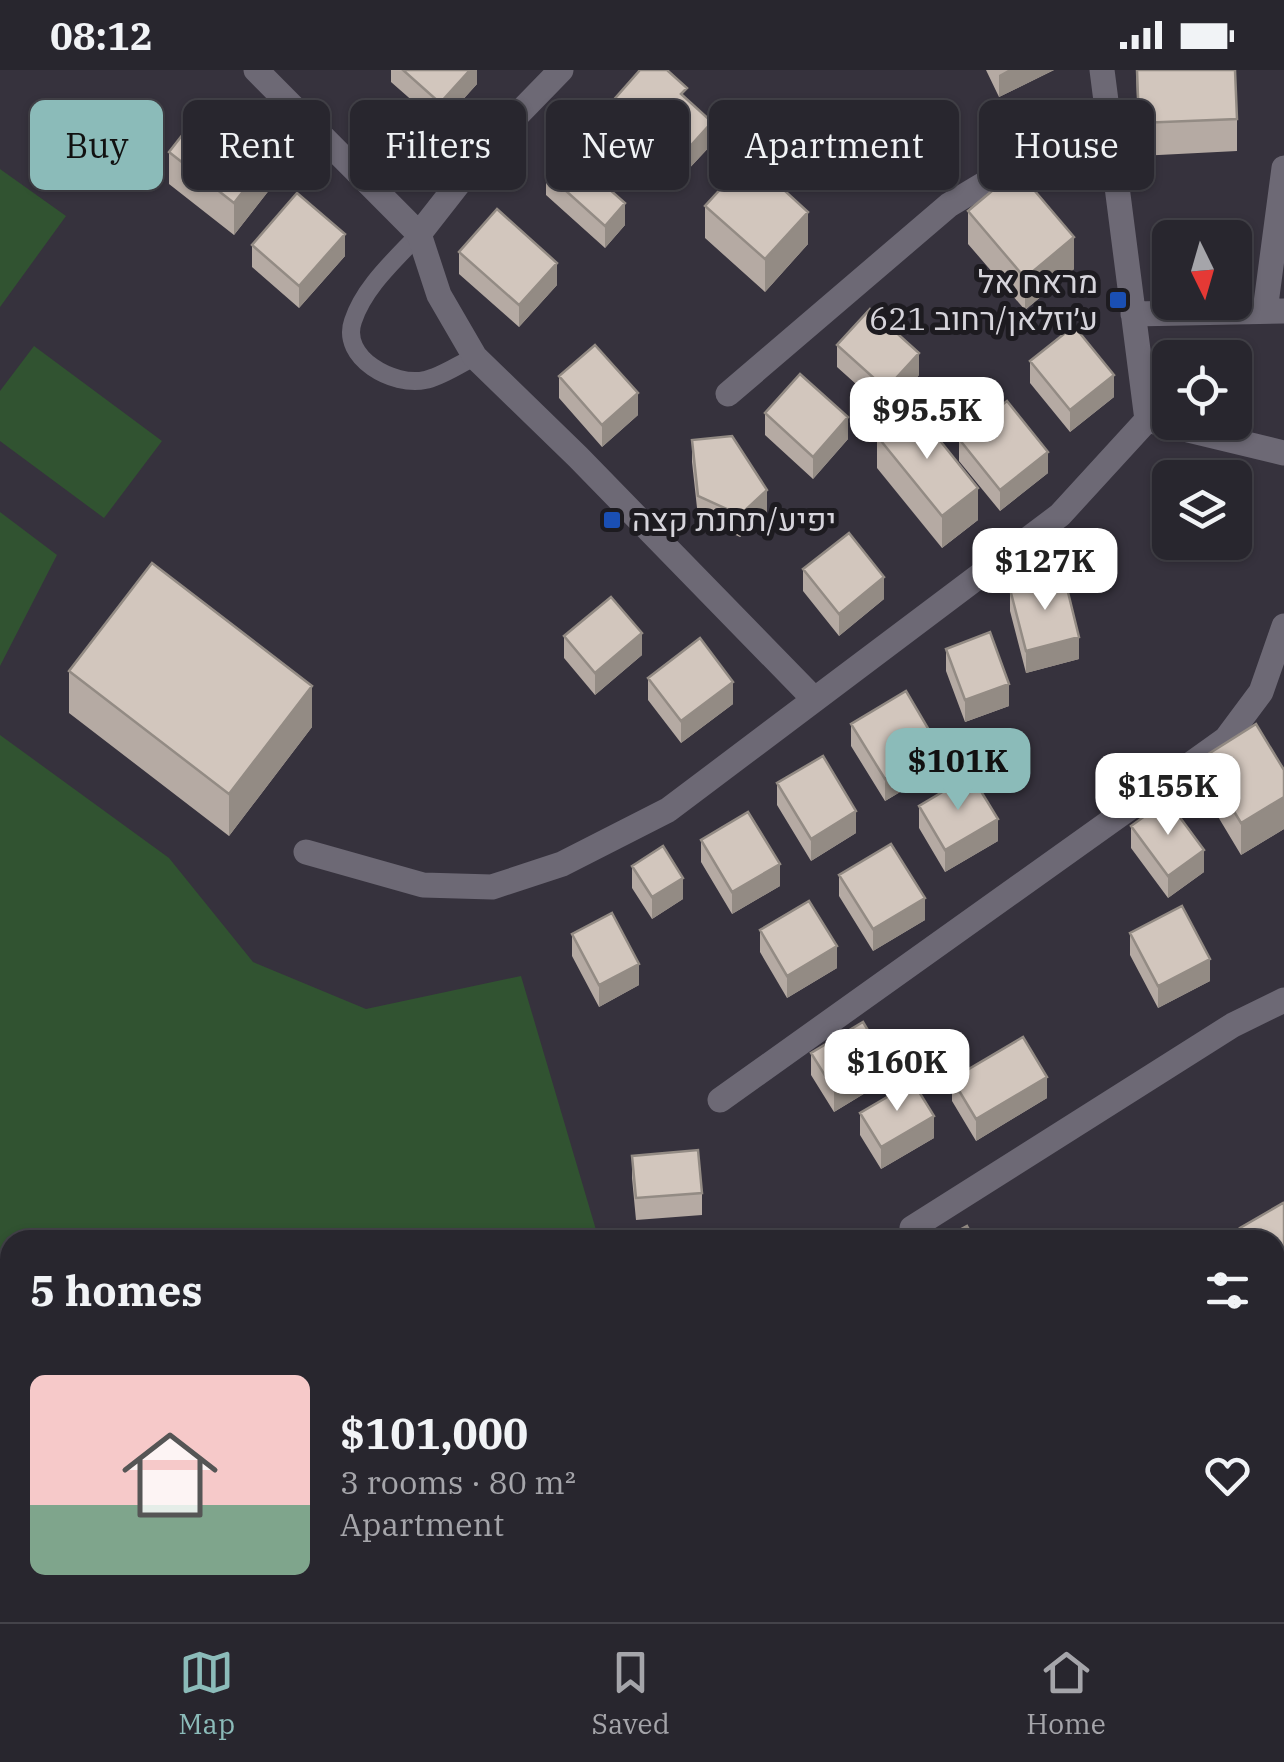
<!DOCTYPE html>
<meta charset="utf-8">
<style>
body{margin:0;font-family:"IBM Plex Serif",Heebo,serif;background:#34323a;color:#f1f3f6;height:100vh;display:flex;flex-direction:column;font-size:38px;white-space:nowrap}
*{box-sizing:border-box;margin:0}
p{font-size:32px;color:#a5a5aa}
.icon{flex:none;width:55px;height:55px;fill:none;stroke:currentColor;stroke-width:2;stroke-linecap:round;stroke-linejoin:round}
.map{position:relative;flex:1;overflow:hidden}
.side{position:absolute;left:0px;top:1160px;width:1285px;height:392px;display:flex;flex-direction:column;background:#28262e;border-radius:30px 30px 0 0;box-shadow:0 2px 8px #0004,0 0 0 2px #44434a}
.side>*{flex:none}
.top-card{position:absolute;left:30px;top:30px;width:1225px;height:90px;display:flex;gap:20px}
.needle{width:65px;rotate:175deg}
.buttons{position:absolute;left:1152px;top:150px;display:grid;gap:20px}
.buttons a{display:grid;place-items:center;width:100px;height:100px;border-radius:15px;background:#28262e;box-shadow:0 2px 8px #0004,0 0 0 2px #44434a;font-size:50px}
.price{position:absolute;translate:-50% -85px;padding:0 22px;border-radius:20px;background:#fff;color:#222;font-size:32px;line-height:65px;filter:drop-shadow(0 2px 5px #0008)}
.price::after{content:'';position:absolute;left:50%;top:60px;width:30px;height:22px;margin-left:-15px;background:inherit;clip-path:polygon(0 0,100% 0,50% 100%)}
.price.current{background:#8bbbb9;color:#111}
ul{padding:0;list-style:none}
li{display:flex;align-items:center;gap:30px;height:250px;padding:0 30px}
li+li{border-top:2px solid #44434a}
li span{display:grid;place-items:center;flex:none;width:280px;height:200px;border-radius:15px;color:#555}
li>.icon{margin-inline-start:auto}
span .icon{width:120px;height:120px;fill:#fffc;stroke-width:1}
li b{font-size:42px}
h2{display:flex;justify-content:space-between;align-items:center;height:120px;padding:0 30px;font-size:42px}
.pill{padding:0 35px;border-radius:15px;background:#28262e;box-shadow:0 2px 8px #0004,0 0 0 2px #44434a;font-size:35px;line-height:90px}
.pill.current{background:#8bbbb9;color:#111}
.status{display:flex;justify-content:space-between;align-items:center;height:70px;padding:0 50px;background:#28262e;direction:ltr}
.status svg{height:28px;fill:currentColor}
.menu{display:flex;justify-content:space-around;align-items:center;height:140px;border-top:2px solid #44434a;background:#28262e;font-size:28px;color:#a5a5aa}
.menu a{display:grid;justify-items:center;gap:5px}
.menu .current{color:#8bbbb9}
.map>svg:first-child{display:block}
</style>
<div class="status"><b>08:12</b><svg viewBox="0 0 49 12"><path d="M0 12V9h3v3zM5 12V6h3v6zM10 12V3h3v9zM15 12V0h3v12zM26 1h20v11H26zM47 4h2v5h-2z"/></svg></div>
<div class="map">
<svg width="1284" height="1552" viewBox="0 0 1284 1552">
<rect width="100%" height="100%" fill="#36323d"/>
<path fill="#315331" d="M0,99L66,146L0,237Z
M34,276L162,371L104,448L0,371V321Z
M0,442L57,485L0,596Z
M0,665L169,788L253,892L366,939L521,906L599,1170H10V1542H1275V1378L1284,1372V1552H0Z"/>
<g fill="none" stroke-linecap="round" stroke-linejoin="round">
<path stroke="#00737f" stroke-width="10" d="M833,1552L843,1542"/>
<path stroke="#8a8790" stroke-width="6" stroke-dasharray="10 5" stroke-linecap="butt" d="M944,1552L955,1542"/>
<path stroke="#6d6975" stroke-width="18" d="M419,164C395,190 364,217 353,251C340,288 394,317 425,310C441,307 459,294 475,287"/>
<path stroke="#6d6975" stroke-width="25" d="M256,0L419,164
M561,0L491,72L419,164L439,225L475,287L578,387L814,629
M1265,241L1284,98
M1133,244L1284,241
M728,324L949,135L1016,95L1078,80L1111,76
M1147,350L1284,383
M306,782L423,815L492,817L562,794L668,740L1060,445L1147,350L1102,0
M720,1030L1226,669L1261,622L1284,556
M912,1158L1233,955L1284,930
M1275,1318L1284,1312"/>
</g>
<path fill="#b5aaa3" d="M391,0H477V14L440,55L391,12Z
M986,0H1054L999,27Z
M1136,0L1237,49V81L1139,86Z
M687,30L712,74L684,104L654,77L645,86L611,55V33Z
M169,82L270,119L234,165L169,114Z
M546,103L609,108L604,114L625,155L605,178L546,125Z
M705,136L808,174L765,222L705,168Z
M968,141L1074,199L1025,240L968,174Z
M252,175L345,186L299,238L252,197Z
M459,182L557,215L519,257L459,204Z
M837,275L919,305L886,341L837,297Z
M1030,291L1114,327L1070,362L1030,313Z
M559,306L638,345L602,377L559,328Z
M765,343L848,369L813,409L765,365Z
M877,366L978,450L942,478L877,398Z
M959,369L1048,403L1000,441L959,391Z
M692,370L767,442L740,467L698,447L692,392Z
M803,499L884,529L839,566L803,521Z
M1010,519L1079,589L1026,603L1010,541Z
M564,566L642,585L595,625L564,588Z
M946,579L1009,636L965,652L946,601Z
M69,601L312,657L229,766L69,643Z
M648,608L733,634L681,673L648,630Z
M851,654L939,699L885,731L851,676Z
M1202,688L1284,700V759L1241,785L1202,720Z
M777,713L856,763L811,791L777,735Z
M919,736L998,771L945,802L919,758Z
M1131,756L1204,802L1168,828L1131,778Z
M701,770L780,816L732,844L701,792Z
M632,796L683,829L652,849L632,818Z
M839,805L925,850L873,881L839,826Z
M760,860L837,898L787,928L760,882Z
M1130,863L1210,911L1158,938L1130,885Z
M572,864L639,915L599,937L572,886Z
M811,983L885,1011L834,1042L811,1005Z
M952,1009L1047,1028L976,1071L952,1031Z
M860,1043L934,1068L881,1099L860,1065Z
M632,1086L702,1123V1145L636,1150L632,1108Z
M1284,1135V1255L1275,1239V1170H1240V1158Z"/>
<path fill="#938b84" d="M470,0H477V14L440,55V33Z
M1008,0H1054L999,27V5Z
M712,52V74L684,104V83Z
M654,55V77L645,86V64Z
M609,86V108L592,126V104Z
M270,87V119L234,165V133Z
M625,133V155L605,178V156Z
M808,142V174L765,222V189Z
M345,164V186L299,238V216Z
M1074,167V199L1025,240V208Z
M557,193V215L519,257V235Z
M919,283V305L886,341V319Z
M1114,305V327L1070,362V340Z
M638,323V345L602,377V355Z
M848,347V369L813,409V387Z
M1048,382V403L1000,441V420Z
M978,418V450L942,478V446Z
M767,420V442L740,467V445Z
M884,507V529L839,566V544Z
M642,563V585L595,625V603Z
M1079,567V589L1026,603V581Z
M733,612V634L681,673V651Z
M1009,614V636L965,652V630Z
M312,616V657L229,766V724Z
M939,677V699L885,731V709Z
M1284,727V759L1241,785V753Z
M856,741V763L811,791V769Z
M998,749V771L945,802V780Z
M1204,780V802L1168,828V806Z
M780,794V816L732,844V822Z
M683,808V829L652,849V827Z
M925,828V850L873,881V859Z
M837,876V898L787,928V906Z
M1210,889V911L1158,938V916Z
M639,894V915L599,937V915Z
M885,989V1011L834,1042V1020Z
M1047,1007V1028L976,1071V1049Z
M934,1046V1068L881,1099V1077Z"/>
<path fill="#d2c6bd" stroke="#938b84" stroke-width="2.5" d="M403,0H470L440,33Z
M640,0H667L687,18L681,24L712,52L684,83L654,55L645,64L611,33Z
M1137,0H1235L1237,49L1139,53Z
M205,36L270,87L234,133L169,82Z
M582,62L609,86L592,104L625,133L605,156L546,103Z
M749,88L808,142L765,189L705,136Z
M1017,100L1074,167L1025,208L968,141Z
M297,123L345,164L299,216L252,175Z
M497,139L557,193L519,235L459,182Z
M870,239L919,283L886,319L837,275Z
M1074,256L1114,305L1070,340L1030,291Z
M595,275L638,323L602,355L559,306Z
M800,304L848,347L813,387L765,343Z
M1007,331L1048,382L1000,420L959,369Z
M913,337L978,418L942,446L877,366Z
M732,366L767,420L740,445L698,426L692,370Z
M849,463L884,507L839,544L803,499Z
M152,493L312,616L229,724L69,601Z
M1064,506L1079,567L1026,581L1010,519Z
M611,527L642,563L595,603L564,566Z
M990,562L1009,614L965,630L946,579Z
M700,568L733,612L681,651L648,608Z
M906,621L939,677L885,709L851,654Z
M1256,654L1284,700V727L1241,753L1202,688Z
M823,686L856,741L811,769L777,713Z
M971,705L998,749L945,780L919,736Z
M1167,730L1204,780L1168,806L1131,756Z
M748,742L780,794L732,822L701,770Z
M891,774L925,828L873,859L839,805Z
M663,776L683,808L652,827L632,796Z
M809,831L837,876L787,906L760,860Z
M1182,836L1210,889L1158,916L1130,863Z
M612,843L639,894L599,915L572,864Z
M863,952L885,989L834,1020L811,983Z
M1023,967L1047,1007L976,1049L952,1009Z
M913,1012L934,1046L881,1077L860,1043Z
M698,1080L702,1123L636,1128L632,1086Z
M1283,1133L1284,1135V1233L1275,1217V1170H1247L1240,1158Z
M967,1156L975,1170H941Z"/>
<g fill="#1a4fb4" stroke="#1d1b20" stroke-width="4">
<rect x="1108" y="220" width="20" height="20" rx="5"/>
<rect x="602" y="440" width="20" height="20" rx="5"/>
</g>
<g text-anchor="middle" stroke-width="10" stroke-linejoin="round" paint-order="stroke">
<g font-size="32" fill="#d6d4db" stroke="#1d1b20" text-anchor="end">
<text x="1098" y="223">מראח אל<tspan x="1098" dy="37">ע׳וזלאן/רחוב 621</tspan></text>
<text x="632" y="461" text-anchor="start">יפיע/תחנת קצה</text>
</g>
</g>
</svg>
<div class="buttons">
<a><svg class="needle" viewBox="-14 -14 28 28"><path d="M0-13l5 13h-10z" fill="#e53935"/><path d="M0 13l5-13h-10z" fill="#a5a5aa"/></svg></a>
<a><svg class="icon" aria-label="locate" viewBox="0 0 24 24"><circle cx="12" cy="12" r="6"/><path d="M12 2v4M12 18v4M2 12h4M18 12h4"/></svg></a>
<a><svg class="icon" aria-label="layers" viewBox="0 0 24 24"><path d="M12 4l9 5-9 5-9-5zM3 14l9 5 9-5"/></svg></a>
</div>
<b class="price" style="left:927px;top:392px">$95.5K</b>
<b class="price" style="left:1045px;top:543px">$127K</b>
<b class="price current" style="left:958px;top:743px">$101K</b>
<b class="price" style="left:1168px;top:768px">$155K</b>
<b class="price" style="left:897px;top:1044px">$160K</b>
<div class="top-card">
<a class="pill current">Buy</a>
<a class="pill">Rent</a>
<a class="pill">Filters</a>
<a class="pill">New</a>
<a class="pill">Apartment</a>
<a class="pill">House</a>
</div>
<section class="side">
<h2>5 homes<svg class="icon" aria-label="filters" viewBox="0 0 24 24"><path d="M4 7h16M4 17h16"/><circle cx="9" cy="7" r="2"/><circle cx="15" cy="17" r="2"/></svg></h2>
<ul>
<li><span style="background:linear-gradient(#f6c9c9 65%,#7fa58c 0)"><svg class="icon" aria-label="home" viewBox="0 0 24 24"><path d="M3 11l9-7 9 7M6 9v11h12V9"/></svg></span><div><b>$101,000</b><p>3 rooms · 80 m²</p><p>Apartment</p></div><svg class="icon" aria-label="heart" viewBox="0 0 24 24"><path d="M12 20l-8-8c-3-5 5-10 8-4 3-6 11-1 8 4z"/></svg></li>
</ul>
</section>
</div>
<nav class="menu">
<a class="current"><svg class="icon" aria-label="map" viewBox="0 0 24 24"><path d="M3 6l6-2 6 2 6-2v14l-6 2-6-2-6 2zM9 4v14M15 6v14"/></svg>Map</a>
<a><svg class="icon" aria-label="saved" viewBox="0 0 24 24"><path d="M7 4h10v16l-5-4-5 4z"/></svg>Saved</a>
<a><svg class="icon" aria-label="home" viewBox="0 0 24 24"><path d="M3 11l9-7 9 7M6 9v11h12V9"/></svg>Home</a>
</nav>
